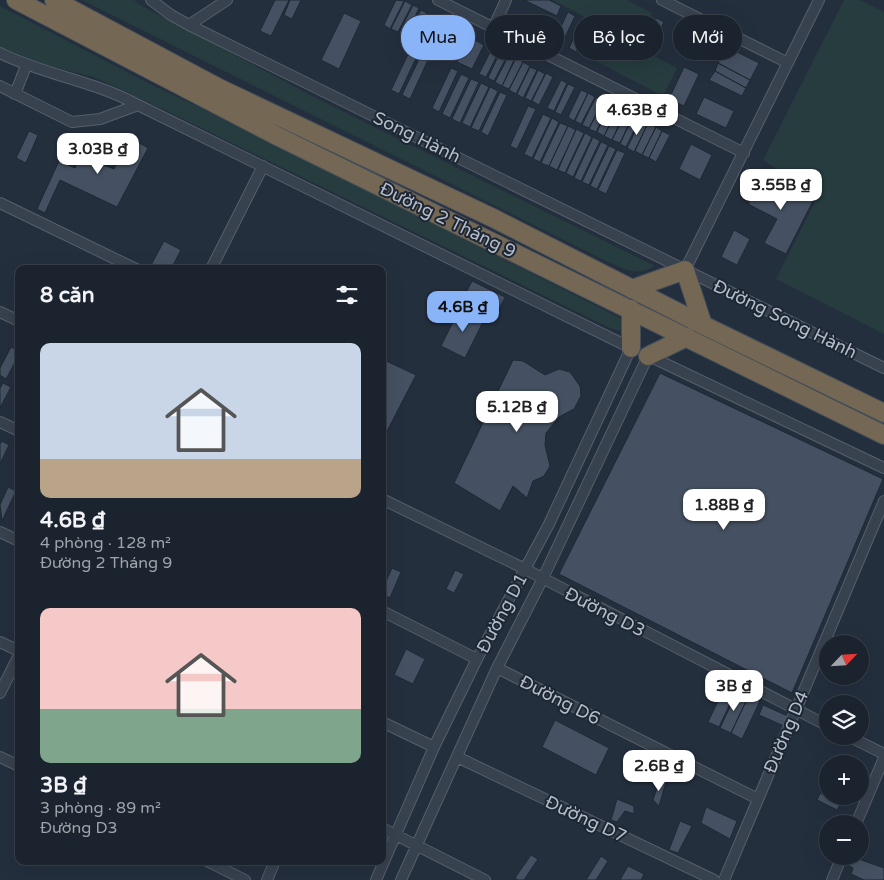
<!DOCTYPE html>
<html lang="vi">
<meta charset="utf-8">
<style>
body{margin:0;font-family:"Varela Round",sans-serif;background:#242b36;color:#f1f3f6;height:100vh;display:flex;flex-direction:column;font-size:19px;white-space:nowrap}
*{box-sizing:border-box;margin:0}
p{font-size:16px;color:#a0a4aa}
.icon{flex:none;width:28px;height:28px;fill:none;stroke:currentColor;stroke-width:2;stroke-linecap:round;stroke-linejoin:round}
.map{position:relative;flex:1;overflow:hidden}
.panel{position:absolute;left:15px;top:265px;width:371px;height:600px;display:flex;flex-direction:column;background:#1b232e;border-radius:10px;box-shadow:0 5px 20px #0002,0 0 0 1px #39404a}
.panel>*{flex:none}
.guide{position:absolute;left:401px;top:15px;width:408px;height:45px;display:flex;gap:10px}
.needle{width:32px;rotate:65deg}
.controls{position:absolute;left:819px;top:635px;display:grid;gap:10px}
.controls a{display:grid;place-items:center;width:50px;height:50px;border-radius:50%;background:#1b232e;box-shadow:0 5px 20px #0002,0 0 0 1px #39404a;font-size:25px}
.price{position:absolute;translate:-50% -42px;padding:0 11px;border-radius:10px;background:#fff;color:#222;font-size:16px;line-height:32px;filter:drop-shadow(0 1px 2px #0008)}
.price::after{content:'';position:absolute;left:50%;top:30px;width:15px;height:11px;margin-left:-8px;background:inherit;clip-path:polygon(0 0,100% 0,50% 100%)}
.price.active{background:#8ab4f8;color:#111}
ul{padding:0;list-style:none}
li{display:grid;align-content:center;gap:10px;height:265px;padding:0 25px}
li span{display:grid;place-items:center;height:155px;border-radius:10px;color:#555}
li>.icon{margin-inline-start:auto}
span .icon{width:90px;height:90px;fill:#fffc;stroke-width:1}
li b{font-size:21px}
h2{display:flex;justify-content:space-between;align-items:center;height:60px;padding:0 25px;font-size:21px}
.tag{padding:0 18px;border-radius:22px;background:#1b232e;box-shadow:0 5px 20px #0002,0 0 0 1px #39404a;font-size:18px;line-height:45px}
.tag.active{background:#8ab4f8;color:#111}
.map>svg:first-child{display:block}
</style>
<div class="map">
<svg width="884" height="880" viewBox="0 0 884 880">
<rect width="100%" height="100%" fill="#242f3e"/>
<path fill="#263c3f" d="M82,0H134L140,5L318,99L655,266C637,278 623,268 606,261Z
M552,0H627L652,13L635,46L677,68L663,96L582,54L597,23Z
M844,0H860L884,12V334L776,279L818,196L763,160Z
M0,6L148,83L245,129L624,320V327L620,331L608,327L173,114L94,77L21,59L0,48Z"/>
<path fill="#455162" stroke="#1f2835" d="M275,0H289L271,36L260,31Z
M290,0H301L292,19L284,15Z
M396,0L404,1L390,29L384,25Z
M524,0H549L561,6L557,16Z
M405,1L412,5L398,32L391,29Z
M413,5L419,8L406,36L399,33Z
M421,10L427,13L414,41L407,37Z
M568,12L575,16L562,44L554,41Z
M344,13L361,21L339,69L321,60Z
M656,18L664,22L650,50L642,46Z
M582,20L590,24L576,52L569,48Z
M448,25L455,28L441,56L434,52Z
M455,28L462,32L448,59L442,56Z
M469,37L484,45L472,69L457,62Z
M493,46L500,50L486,77L479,74Z
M727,47L759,63L750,80L718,63Z
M410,50L418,54L399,94L391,90Z
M501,50L508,54L494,81L488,78Z
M421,55L429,58L410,99L402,95Z
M509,55L515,58L502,86L495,82Z
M516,58L523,62L509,89L502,86Z
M523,62L530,66L516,94L509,90Z
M718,63L750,80L746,88L715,71Z
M530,67L537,70L523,98L517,94Z
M684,67L699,74L684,106L669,99Z
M451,68L458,71L439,112L432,108Z
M538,70L545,74L531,101L525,98Z
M715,71L746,88L742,96L709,80Z
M546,73L553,77L539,105L532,101Z
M461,74L469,78L450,118L442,114Z
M471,79L479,82L460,123L452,119Z
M561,80L567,83L554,111L547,108Z
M481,83L489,87L470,127L462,123Z
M568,84L575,87L561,115L555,112Z
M490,87L498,91L479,131L471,128Z
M581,90L588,93L574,121L568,117Z
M500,92L507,95L488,136L481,132Z
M588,93L595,97L581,124L575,121Z
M596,97L603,101L589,128L582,125Z
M704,97L734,111L726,128L696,114Z
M603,101L610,104L596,132L589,129Z
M610,104L618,108L604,136L597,132Z
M528,106L536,109L517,149L510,146Z
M618,108L625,112L612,140L604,136Z
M626,112L633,115L620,143L612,140Z
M543,114L551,118L532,158L524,154Z
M633,116L640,119L626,147L620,144Z
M552,118L559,122L540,162L533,159Z
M641,120L648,123L634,152L627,148Z
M560,123L568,126L549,166L541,163Z
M648,123L656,127L642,155L635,151Z
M568,126L576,130L557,170L549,166Z
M656,127L662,131L649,158L642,155Z
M576,129L584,133L565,173L558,170Z
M29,131L38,135L26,163L16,158Z
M662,131L670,135L656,162L649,158Z
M585,133L592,137L573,177L566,173Z
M129,137L148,148L117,207L60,180L45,213L37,209L59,161L75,168L85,147L100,154L96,162L114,169Z
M593,137L600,141L581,181L574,178Z
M601,142L608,145L589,185L582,182Z
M691,144L712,155L700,180L679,169Z
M609,146L616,149L597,189L590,186Z
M617,150L625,153L606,194L598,190Z
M764,174L813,201L786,254L764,243L777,219L748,204Z
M734,230L750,239L737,265L721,257Z
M164,241L181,250L171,269H153L150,267Z
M472,281L505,297L493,322L459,306Z
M460,308L484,320L465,358L441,346Z
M11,347L19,351V355L6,379L0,375V368Z
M382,359L416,375L382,441Z
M513,360L523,361L545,375L559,369L570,372L580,386L581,396L574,409L559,417L546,433L545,445L550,466L544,476L533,481L527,498L513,486L500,511L454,483Z
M660,373L883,479L792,693L559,574Z
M3,383L11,387L0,408V388Z
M2,441L9,445L0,464V444Z
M8,487L16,491L2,521L0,505Z
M392,568L401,572L390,598L382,594V590Z
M455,570L464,574L454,593L446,589Z
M406,649L425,659L413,684L394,675Z
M726,684L737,689L719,727L708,722Z
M738,690L749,695L731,733L720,728Z
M749,695L760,701L742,739L731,733Z
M763,705L790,717L786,727L759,715Z
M555,720L609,748L596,775L542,747Z
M660,778L666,782L659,806L653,800Z
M820,793L841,803L837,810L817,800Z
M617,799L634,806V814L625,811L617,822L611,820Z
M706,807L737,821L730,839L701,823Z
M680,821L692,826L678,853L669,850Z
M531,855L538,859L524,880H518L515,878Z
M601,856L608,861L596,880H586Z
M850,856L884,868V880H864L851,874L853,868L846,864Z
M628,866L644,874L641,880H620Z"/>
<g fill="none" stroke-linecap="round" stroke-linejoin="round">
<defs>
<path id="street" d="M151,0L171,15L189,25L884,368
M438,0L744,153
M662,0L788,63
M189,25L227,0
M493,28L506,0
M0,53C44,75 95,81 138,105
M0,86L72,122L100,119L138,105L633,349
M15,94L26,66
M0,203L136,269
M211,269L263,166
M685,270L819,0
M0,312L19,321
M647,355L884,468
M0,422L19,431
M382,499L525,569L828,726
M0,532L19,541
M382,611L477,659
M0,642L19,651
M497,668L758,799
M0,693L19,655
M382,722L434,747
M848,736L884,754
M0,757L19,766
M457,757L714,880
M856,824L884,758
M382,828L485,880
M207,861L245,880
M267,880L275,861
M376,880L434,747L477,659L549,524L631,348
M401,880L497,668L542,580L648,356
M724,880L884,501
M832,880L842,856"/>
<path id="highway" d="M16,0L277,136L884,435
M54,0L219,88L493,218L703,325L884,413
M632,289L685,270L703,325
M631,309V348
M648,356L687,337"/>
</defs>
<use href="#street" stroke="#565f6c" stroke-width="12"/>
<use href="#highway" stroke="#434c59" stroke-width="20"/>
<use href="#street" stroke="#38414e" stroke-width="10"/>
<use href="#highway" stroke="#746855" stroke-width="18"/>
</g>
<g text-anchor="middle" stroke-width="4" stroke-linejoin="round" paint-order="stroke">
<g font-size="18" fill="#b4bcc9" stroke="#1d2633">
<text transform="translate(417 137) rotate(26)" y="6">Song Hành</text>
<text transform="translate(448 220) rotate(26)" y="6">Đường 2 Tháng 9</text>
<text transform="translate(785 319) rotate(26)" y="6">Đường Song Hành</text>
<text transform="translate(605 612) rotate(27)" y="6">Đường D3</text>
<text transform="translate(502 613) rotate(-62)" y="6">Đường D1</text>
<text transform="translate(560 700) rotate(27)" y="6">Đường D6</text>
<text transform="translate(786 732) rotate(-67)" y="6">Đường D4</text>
<text transform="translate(586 819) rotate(25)" y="6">Đường D7</text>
</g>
</g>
</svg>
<div class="controls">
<a><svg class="needle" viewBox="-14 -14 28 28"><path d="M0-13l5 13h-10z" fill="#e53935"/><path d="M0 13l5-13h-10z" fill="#a0a4aa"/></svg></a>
<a><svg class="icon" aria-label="layers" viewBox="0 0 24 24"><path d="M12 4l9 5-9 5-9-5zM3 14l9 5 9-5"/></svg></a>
<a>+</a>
<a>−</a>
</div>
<b class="price" style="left:637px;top:136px">4.63B ₫</b>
<b class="price" style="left:98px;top:175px">3.03B ₫</b>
<b class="price" style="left:781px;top:211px">3.55B ₫</b>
<b class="price active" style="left:463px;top:333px">4.6B ₫</b>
<b class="price" style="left:517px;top:433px">5.12B ₫</b>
<b class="price" style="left:724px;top:531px">1.88B ₫</b>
<b class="price" style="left:734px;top:712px">3B ₫</b>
<b class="price" style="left:659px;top:792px">2.6B ₫</b>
<div class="guide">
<a class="tag active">Mua</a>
<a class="tag">Thuê</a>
<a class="tag">Bộ lọc</a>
<a class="tag">Mới</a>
</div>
<section class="panel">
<h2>8 căn<svg class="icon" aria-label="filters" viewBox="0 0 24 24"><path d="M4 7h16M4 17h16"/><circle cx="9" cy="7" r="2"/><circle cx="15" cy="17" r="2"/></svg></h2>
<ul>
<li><span style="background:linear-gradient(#c9d6e8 75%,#b9a48a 0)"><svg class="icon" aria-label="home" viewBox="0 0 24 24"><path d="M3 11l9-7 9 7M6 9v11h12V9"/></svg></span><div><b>4.6B ₫</b><p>4 phòng · 128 m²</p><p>Đường 2 Tháng 9</p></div></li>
<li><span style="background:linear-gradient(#f6c9c9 65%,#7fa58c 0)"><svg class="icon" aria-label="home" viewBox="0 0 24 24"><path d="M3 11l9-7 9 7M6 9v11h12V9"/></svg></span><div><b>3B ₫</b><p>3 phòng · 89 m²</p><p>Đường D3</p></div></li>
</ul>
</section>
</div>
